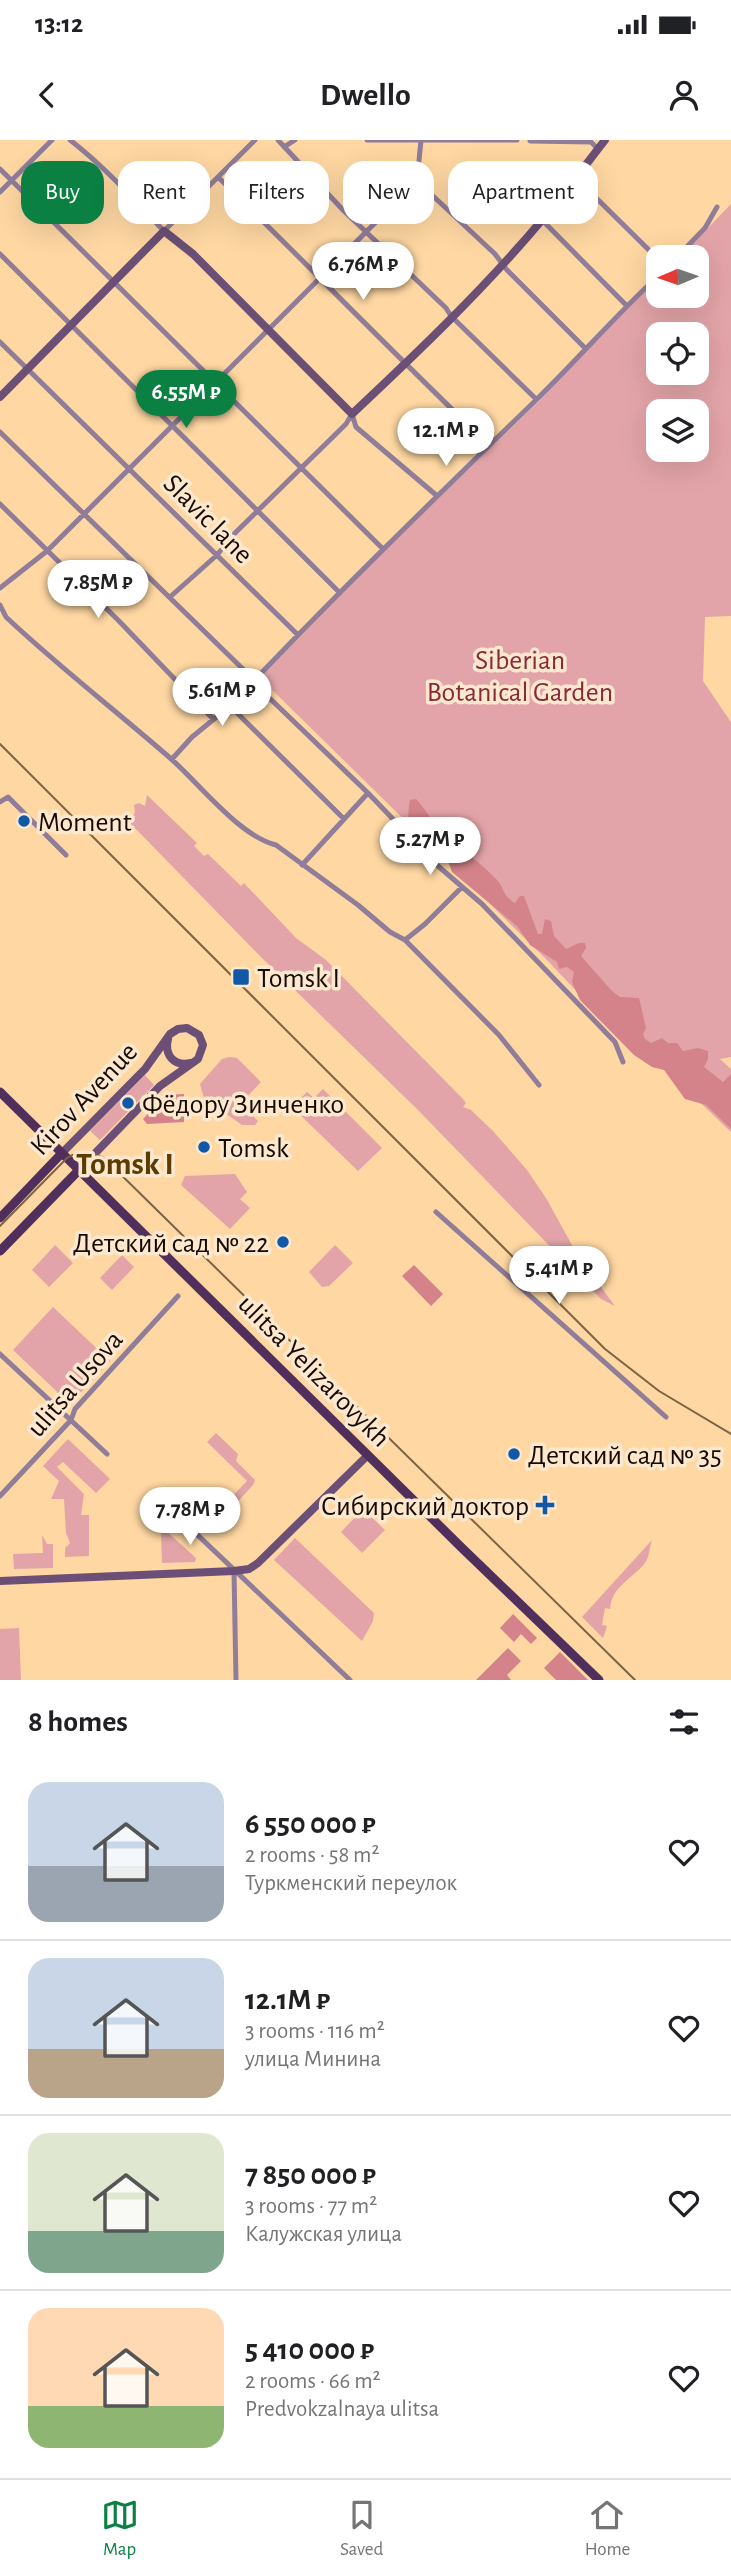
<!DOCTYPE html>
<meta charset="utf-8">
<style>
body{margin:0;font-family:"Alegreya Sans",sans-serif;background:#f6f6f6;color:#202124;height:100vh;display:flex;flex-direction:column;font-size:26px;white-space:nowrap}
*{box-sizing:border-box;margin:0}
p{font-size:23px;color:#757577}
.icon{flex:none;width:38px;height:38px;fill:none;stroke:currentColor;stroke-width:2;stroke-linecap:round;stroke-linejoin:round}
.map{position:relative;height:1540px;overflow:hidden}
.drawer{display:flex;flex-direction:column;background:#fff;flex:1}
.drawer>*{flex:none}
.banner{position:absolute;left:21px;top:21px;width:690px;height:63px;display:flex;gap:14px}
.needle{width:46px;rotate:268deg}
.buttons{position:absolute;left:646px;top:105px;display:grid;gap:14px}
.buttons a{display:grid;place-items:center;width:63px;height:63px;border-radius:14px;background:#fff;box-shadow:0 7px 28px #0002;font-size:35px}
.price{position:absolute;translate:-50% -60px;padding:0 16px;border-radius:24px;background:#fff;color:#222;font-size:23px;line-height:46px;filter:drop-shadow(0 2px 4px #0008)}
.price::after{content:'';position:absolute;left:50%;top:42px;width:21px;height:16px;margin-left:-10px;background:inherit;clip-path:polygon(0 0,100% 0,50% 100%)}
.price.current{background:#0b8043;color:#fff}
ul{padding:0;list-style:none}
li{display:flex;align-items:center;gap:21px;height:175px;padding:0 28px}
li+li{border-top:2px solid #e0e0e0}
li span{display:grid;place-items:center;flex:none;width:196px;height:140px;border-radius:21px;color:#555}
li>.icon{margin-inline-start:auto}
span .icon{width:84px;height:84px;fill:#fffc;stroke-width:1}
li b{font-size:30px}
h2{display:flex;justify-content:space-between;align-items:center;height:84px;padding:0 28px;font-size:30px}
.chip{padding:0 24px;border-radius:21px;background:#fff;box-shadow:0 7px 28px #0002;font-size:24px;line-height:63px}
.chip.current{background:#0b8043;color:#fff}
.status{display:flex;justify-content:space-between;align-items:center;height:49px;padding:0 35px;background:#fff;direction:ltr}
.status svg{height:19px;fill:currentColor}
header{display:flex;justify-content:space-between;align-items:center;height:91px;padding:0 28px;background:#fff;font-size:32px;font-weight:700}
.tabs{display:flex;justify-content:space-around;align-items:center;height:98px;border-top:2px solid #e0e0e0;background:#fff;font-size:19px;color:#757577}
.tabs a{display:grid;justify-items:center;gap:4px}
.tabs .current{color:#0b8043}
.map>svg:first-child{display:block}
</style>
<div class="status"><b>13:12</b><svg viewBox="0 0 49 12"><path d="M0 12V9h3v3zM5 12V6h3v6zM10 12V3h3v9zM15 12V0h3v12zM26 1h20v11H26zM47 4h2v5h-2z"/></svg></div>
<header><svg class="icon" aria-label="back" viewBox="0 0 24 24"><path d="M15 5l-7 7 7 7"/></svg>Dwello<svg class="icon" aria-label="person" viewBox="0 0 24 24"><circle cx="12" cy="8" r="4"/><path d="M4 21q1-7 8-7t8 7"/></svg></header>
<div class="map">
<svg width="731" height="1540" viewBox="0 0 731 1540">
<rect width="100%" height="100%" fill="#fed7a2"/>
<path fill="#e2a4a8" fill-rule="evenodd" d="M731,64V476L705,477L703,541L731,582V917L720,919L731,929V992L656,920L639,917L545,818L260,538L390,405L539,261L627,167L658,138V156H696V117H680ZM658,194H696V233H658ZM658,271H696V310H658Z
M147,655L197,703L194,706L204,716L208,714L241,746L244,743L296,798L326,820L463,959L466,963L463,967L471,970L493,991L527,1030L546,1058L578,1116L615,1166L601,1159L418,970L261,817L130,683L135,672L134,665L139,663L145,666Z
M229,917L237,918L261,942L240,964L258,981L255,985H242L204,958L200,944L222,919Z
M145,935L154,945L100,1000L90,991Z
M323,949L382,1008L358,1031L292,967L307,952L314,958Z
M235,1034L247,1052L240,1059L250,1068L230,1089L181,1045L185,1036Z
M55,1105L73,1123L49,1147L32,1130Z
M335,1105L353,1123L329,1146L322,1147L309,1132Z
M122,1115L134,1127L112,1150L100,1138Z
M53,1167L110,1221L70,1264L13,1210Z
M216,1293L238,1314L236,1321L255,1340L253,1345L227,1373L221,1368L247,1341L207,1302Z
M68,1299L110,1339L96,1353L63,1322L57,1327L84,1354L81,1375H89V1416L65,1417V1408L70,1403L66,1393L64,1359H51L59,1341L43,1326Z
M363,1369L385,1390L362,1413L341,1392Z
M164,1389L196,1418L195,1422L162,1423L161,1393Z
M42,1395L47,1404H53V1428L14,1429L13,1414L43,1413Z
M295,1398L374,1473L373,1481L362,1501L274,1420Z
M652,1400C649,1408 650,1416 645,1423C632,1439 612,1446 610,1469L605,1468L602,1485L607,1486L603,1498L582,1477Z
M19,1488L21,1540H0V1489Z"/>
<path fill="#d38389" d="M416,659C424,667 429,677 436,685C455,705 477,719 496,739C505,748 502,756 515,763L520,756H524L538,794H542L545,779L551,781L554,796L566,809L579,803H585L586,808L581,816L612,851L620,857L639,858L646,888L643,894L645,899L651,903L662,898L668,903H677L683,911L698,908L708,911V919L704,927L723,942L731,934V989L706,965L685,959L664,930L652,927L634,915L580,860L572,842L574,832L567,827L559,829L557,822L530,805L517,786L452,732L445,712L426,702L424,695L411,691C407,679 408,671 410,660Z
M184,954V982L147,984L143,979L166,955Z
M414,1125L443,1154L431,1166L402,1136Z
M513,1474L537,1498L531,1504L521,1494L514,1502L500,1488Z
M508,1508L521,1521L507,1535L511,1540H476Z
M560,1512L588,1540H556L544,1528Z"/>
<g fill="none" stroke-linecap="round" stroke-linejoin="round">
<path stroke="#907d99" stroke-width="5" d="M70,0C105,27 133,59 164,91L255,0
M278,0L343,70L446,168L451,176L536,259
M367,0H517
M530,1L591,2L598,9
M284,7L295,0
M0,29L383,409
M219,38C309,126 397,217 489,305
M576,38L658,119
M417,41L495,114L507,130L585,208
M0,52L52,0
M542,80L626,165
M0,114L340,453
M677,117L705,88L717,67
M0,202L298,495
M352,274L356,287L436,355
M0,292L248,534L258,547L368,653L438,726L482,764L615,902L623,922
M0,364L119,481L213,579
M0,448L47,411L417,41L421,0
M170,457L217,415L234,394L346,284L352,274
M0,465L6,477C58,526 115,570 169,617C199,643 239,696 276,705L358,765L390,792L405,800L499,895L539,945
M230,566L344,679
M172,619L192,597L230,566C329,461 432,361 535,261C577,220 615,176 658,136
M0,662L8,657L66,715
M302,725L368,653
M405,800L425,784L462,747
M436,1072L666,1277
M0,1214L107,1314
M0,1356L71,1280L75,1269L178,1156
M165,1364L350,1540
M234,1431L236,1540"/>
<path stroke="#6b4f76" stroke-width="8" d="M0,257L164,91L193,114L352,274C418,212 484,149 542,80C564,54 584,27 605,0
M168,899C164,915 174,927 191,923
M62,1013L145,929L170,894L178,889L187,888L199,895L203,905L198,919L160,946L79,1030
M0,1441L234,1431L249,1429L258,1423L368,1315"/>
<path stroke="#502f5d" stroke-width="9" d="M0,952L462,1408L599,1540
M0,1078L62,1013
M0,1111L79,1030"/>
<path stroke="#7c6347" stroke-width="2" d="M0,1086L67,1018C80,1010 90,1011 104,1018L635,1540"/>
<path stroke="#7c6347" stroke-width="2" d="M0,604L605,1209L659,1251L731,1294"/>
</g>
<g fill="#1158a7" stroke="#fce8ce" stroke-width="2.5">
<circle cx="24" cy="681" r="7"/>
<rect x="232" y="828" width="18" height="18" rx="3.5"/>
<circle cx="128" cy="963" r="7"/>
<circle cx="204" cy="1007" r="7"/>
<circle cx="283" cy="1102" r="7"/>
<circle cx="514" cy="1314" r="7"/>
<path d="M541.5 1354.5h7v7h7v7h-7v7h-7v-7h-7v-7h7z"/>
</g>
<g text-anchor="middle" stroke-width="7" stroke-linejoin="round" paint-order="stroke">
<g font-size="28" fill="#170a00" stroke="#fce8ce">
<text transform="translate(209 378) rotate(45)" y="10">Slavic lane</text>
<text transform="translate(83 958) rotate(-47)" y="10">Kirov Avenue</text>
<text transform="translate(315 1230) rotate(45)" y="10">ulitsa Yelizarovykh</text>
<text transform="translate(74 1243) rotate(-49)" y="10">ulitsa Usova</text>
</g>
<g font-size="28" fill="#882938" stroke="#fce8ce">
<text x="520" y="529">Siberian<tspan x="520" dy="32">Botanical Garden</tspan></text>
</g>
<g font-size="28" fill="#170a00" stroke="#fce8ce" text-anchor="start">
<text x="38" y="691">Moment</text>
<text x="257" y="847">Tomsk I</text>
<text x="142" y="973">Фёдору Зинченко</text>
<text x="218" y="1017">Tomsk</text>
<text x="269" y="1112" text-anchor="end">Детский сад № 22</text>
<text x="528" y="1324">Детский сад № 35</text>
<text x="529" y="1375" text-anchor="end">Сибирский доктор</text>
</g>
<g font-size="32" font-weight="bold" fill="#5c3c00" stroke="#fce8ce">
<text x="125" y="1034">Tomsk I</text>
</g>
</g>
</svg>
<div class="buttons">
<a><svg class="needle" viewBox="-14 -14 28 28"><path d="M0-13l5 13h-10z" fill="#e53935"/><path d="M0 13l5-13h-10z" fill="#757577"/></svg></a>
<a><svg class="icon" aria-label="locate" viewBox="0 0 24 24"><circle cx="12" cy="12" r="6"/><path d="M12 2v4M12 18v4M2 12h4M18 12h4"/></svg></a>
<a><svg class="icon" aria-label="layers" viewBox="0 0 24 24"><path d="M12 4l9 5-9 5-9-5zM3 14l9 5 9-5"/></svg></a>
</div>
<b class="price" style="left:363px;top:162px">6.76M ₽</b>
<b class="price current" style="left:186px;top:290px">6.55M ₽</b>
<b class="price" style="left:446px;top:328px">12.1M ₽</b>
<b class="price" style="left:98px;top:480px">7.85M ₽</b>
<b class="price" style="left:222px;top:588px">5.61M ₽</b>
<b class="price" style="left:430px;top:737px">5.27M ₽</b>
<b class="price" style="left:559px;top:1166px">5.41M ₽</b>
<b class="price" style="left:190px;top:1407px">7.78M ₽</b>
<div class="banner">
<a class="chip current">Buy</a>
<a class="chip">Rent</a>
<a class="chip">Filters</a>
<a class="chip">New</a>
<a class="chip">Apartment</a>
</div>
</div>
<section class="drawer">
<h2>8 homes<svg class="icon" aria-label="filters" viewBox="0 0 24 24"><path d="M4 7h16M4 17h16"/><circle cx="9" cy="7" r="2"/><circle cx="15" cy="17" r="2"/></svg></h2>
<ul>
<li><span style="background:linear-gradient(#c9d6e8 60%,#9aa5b1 0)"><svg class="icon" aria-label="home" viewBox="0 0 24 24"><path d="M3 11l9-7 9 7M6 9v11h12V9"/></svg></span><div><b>6 550 000 ₽</b><p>2 rooms · 58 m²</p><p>Туркменский переулок</p></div><svg class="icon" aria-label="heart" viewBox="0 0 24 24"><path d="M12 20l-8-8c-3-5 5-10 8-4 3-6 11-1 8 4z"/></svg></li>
<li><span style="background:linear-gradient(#c9d6e8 65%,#b9a48a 0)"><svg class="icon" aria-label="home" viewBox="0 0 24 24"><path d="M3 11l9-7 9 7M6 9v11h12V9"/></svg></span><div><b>12.1M ₽</b><p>3 rooms · 116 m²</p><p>улица Минина</p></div><svg class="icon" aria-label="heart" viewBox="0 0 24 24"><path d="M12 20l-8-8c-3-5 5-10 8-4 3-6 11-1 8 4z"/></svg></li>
<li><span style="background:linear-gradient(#dfe7d0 70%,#7fa58c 0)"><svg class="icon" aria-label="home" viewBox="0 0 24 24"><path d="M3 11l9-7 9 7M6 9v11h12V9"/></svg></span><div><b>7 850 000 ₽</b><p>3 rooms · 77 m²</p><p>Калужская улица</p></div><svg class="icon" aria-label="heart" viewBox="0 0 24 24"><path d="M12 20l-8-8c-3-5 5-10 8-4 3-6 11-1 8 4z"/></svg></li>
<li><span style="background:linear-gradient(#ffd9b3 70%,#8fb573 0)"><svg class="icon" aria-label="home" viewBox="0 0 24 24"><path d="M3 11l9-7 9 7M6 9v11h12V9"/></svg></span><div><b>5 410 000 ₽</b><p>2 rooms · 66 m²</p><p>Predvokzalnaya ulitsa</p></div><svg class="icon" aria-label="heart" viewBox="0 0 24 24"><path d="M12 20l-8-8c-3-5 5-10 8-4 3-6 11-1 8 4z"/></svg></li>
</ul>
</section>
<nav class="tabs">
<a class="current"><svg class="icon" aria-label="map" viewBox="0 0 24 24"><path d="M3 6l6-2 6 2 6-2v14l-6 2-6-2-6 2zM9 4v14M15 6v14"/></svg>Map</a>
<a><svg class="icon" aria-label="saved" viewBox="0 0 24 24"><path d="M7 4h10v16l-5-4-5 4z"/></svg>Saved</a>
<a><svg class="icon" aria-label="home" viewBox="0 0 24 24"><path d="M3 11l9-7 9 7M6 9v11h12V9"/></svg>Home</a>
</nav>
